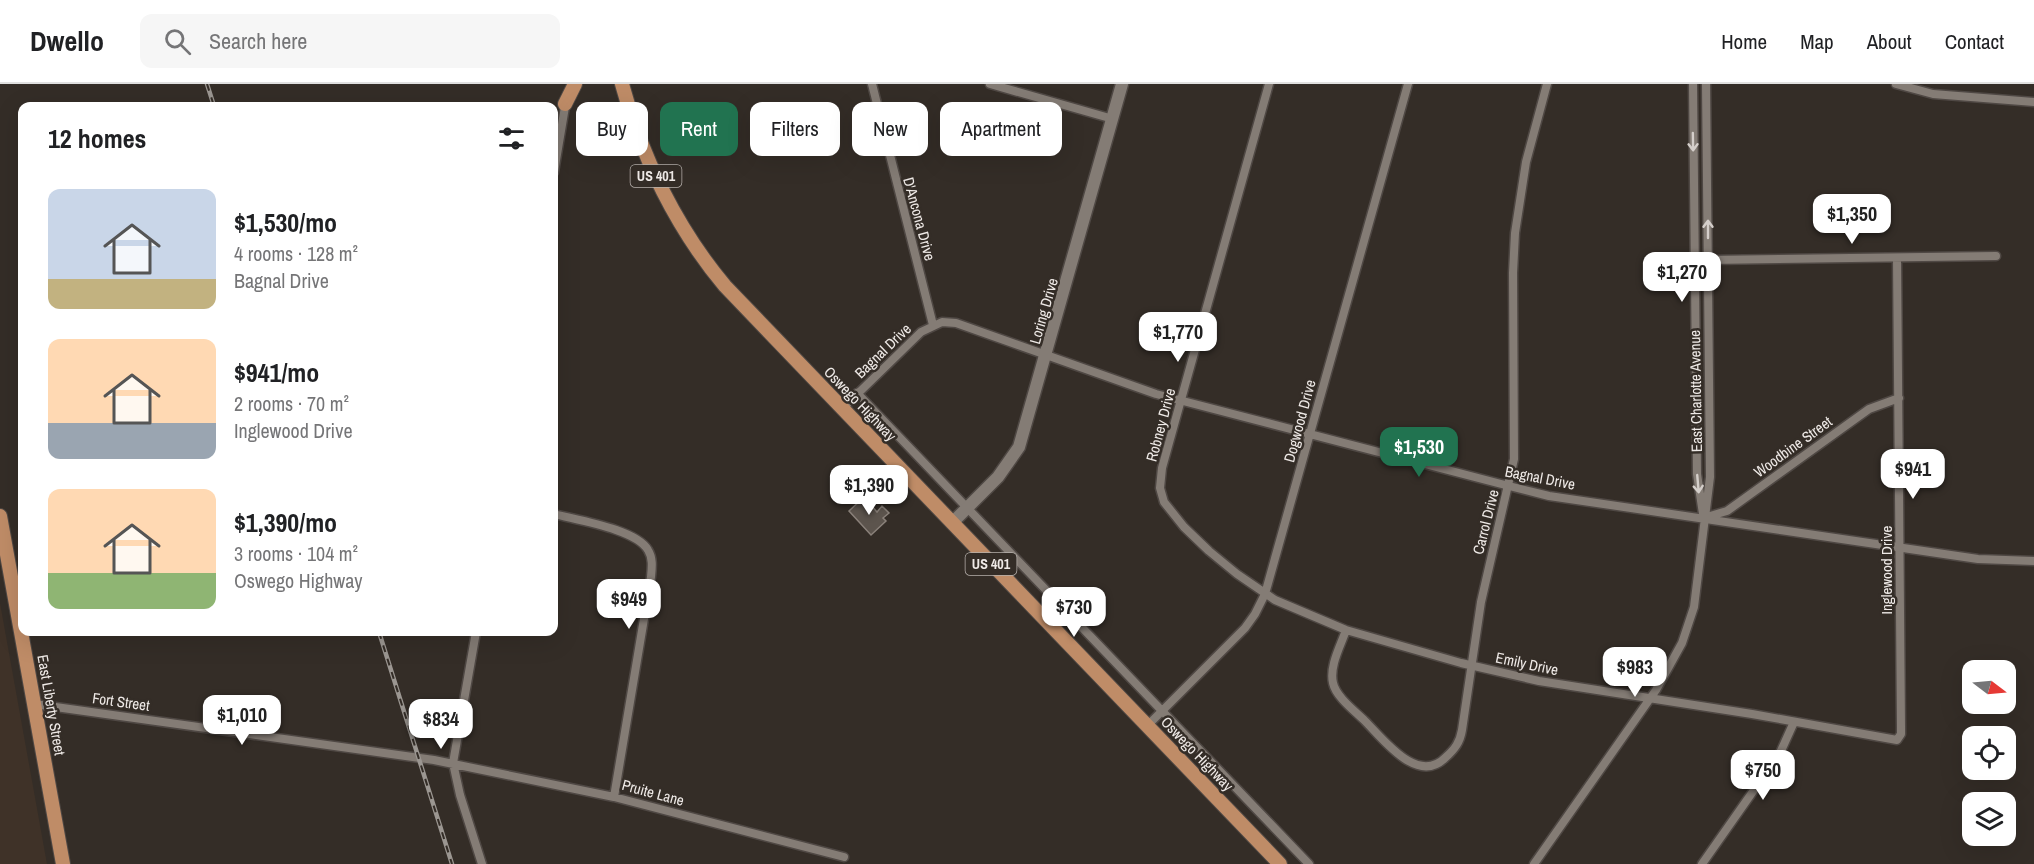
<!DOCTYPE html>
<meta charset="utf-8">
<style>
body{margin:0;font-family:"Archivo Narrow",sans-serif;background:#f6f6f6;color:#202124;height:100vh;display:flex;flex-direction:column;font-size:22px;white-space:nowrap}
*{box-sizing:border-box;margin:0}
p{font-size:20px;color:#757577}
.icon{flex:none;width:33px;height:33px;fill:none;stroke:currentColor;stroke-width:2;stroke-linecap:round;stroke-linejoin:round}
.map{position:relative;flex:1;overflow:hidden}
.sheet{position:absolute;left:18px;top:18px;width:540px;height:534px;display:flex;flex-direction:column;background:#fff;border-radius:12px;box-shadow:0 6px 24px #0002}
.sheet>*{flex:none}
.banner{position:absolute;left:576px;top:18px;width:570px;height:54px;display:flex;gap:12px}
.needle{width:39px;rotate:106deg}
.fabs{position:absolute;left:1962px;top:576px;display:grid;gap:12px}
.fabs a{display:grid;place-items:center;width:54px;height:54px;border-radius:12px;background:#fff;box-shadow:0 6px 24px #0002;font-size:30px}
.price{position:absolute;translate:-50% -51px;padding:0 14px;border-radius:12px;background:#fff;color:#222;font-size:20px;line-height:39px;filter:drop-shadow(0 2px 3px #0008)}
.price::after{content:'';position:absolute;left:50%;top:36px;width:18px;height:14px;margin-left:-9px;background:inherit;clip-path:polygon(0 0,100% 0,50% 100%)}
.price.on{background:#217350;color:#fff}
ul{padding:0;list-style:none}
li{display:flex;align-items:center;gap:18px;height:150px;padding:0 30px}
li span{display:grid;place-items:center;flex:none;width:168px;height:120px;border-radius:12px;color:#555}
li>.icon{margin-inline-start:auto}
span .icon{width:72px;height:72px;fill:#fffc;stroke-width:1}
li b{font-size:26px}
h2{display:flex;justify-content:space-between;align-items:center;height:72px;padding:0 30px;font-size:26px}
.tag{padding:0 21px;border-radius:12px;background:#fff;box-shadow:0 6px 24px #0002;font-size:21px;line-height:54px}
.tag.on{background:#217350;color:#fff}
header{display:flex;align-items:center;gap:36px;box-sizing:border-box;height:84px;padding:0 30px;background:#fff;border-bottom:2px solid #e0e0e0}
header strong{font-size:28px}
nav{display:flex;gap:33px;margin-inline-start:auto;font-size:21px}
.search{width:420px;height:54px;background:#f6f6f6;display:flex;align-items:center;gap:15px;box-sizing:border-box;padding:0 21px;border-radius:12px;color:#757577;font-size:22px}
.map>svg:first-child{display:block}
</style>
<header>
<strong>Dwello</strong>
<div class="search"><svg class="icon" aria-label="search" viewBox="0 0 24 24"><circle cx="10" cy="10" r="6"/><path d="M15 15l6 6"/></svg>Search here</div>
<nav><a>Home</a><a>Map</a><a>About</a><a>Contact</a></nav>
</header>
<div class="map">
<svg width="2034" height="780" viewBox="0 0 2034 780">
<rect width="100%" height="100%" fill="#342d27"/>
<path fill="#3f3228" d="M0,519L47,780H0Z"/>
<path fill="#5c544d" stroke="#8a817a" stroke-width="1.5" d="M864,413L877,428L882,422L889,429L883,434L886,437L871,451L849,427Z"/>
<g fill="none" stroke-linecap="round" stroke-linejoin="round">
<defs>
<path id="street" d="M872,0L933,241
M990,0L1113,35
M1269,0L1162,384L1160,404L1164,418L1184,443L1209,467L1237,490L1275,516L1346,546L1461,579L1539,597L1752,630L1897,656L1901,650V644L1897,174
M1693,0L1697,390L1703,430
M1896,0L1933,10L2034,18
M554,88L566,17
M1708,176L1996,172
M857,309L1309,780
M842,325L921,248L942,238L956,239L1156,310L1509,402L1549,412L1978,475L2034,477
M554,430C576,436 636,445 648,466C653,474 652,483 651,493L614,713
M1710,432L1727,427L1869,325L1899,314
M1346,546C1341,561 1329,582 1333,599C1336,613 1355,627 1365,637C1384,656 1418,702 1446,673C1455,665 1460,658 1462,646L1481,518L1514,375L1513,189L1515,149L1526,78L1547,0
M476,548L453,679L460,711L482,780
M34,620L434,676L614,713L844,773
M1147,642L1245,544L1255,530L1265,510L1408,0
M1534,780L1656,606L1682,559L1694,523L1710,393L1706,0
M1702,780L1780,669L1794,638"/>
<path id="secondary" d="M952,439L998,393L1019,363L1122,0"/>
<path id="primary" d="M622,0C641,72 677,145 725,202L1280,780
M565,20L575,0
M0,432L63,780"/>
</defs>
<use href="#street" stroke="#4f4844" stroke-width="11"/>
<use href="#secondary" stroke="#4f4844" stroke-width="15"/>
<use href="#primary" stroke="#4f4844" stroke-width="16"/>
<use href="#street" stroke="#847c75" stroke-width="8"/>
<use href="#secondary" stroke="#847c75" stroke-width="12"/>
<use href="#primary" stroke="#bf8c67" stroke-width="14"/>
<defs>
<path id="rail" d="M207,0L214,22
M379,548L452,780"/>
</defs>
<use href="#rail" stroke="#9b9691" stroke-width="4.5"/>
<use href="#rail" stroke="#342d27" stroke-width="2" stroke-dasharray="7" stroke-linecap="butt"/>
</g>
<defs><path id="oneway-shaft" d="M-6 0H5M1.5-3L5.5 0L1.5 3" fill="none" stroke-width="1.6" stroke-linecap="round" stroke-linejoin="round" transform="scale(1.5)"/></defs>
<g stroke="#d4ceca">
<use href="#oneway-shaft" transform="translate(1693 58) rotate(89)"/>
<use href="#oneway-shaft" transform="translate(1708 145) rotate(-90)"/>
<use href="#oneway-shaft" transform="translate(1698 400) rotate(85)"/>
</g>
<g text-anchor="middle" stroke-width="5" stroke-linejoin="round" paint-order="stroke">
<g fill="#342d27" stroke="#b7b1ad" stroke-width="1.5">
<rect x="630.5" y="81" width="51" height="22" rx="4.5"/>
<rect x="965.5" y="469" width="51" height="22" rx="4.5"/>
</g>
<g font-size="14" font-weight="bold" fill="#efeae7">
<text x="656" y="97">US 401</text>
<text x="991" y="485">US 401</text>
</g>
<g font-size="15" fill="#efeae7" stroke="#342d27">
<text transform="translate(919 135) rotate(75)" y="5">D'Ancona Drive</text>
<text transform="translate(1044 227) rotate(-74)" y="5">Loring Drive</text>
<text transform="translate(883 267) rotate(-44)" y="5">Bagnal Drive</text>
<text transform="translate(1696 307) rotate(-91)" y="5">East Charlotte Avenue</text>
<text transform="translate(860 320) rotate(46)" y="5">Oswego Highway</text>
<text transform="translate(1300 337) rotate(-75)" y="5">Dogwood Drive</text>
<text transform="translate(1161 341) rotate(-75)" y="5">Robney Drive</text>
<text transform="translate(1793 363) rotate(-36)" y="5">Woodbine Street</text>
<text transform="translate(1540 394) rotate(11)" y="5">Bagnal Drive</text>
<text transform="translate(1486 438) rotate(-76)" y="5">Carrol Drive</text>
<text transform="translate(1887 486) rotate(-90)" y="5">Inglewood Drive</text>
<text transform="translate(1527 580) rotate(12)" y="5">Emily Drive</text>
<text transform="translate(121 618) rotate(8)" y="5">Fort Street</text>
<text transform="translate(51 621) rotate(80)" y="5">East Liberty Street</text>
<text transform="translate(1197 670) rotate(46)" y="5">Oswego Highway</text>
<text transform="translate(653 709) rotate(15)" y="5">Pruite Lane</text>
</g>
</g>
</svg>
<div class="fabs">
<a><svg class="needle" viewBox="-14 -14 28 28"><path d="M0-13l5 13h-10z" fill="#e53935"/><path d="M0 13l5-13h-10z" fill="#757577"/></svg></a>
<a><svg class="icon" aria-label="locate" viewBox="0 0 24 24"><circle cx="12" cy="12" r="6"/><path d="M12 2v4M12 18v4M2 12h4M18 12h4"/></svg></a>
<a><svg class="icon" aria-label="layers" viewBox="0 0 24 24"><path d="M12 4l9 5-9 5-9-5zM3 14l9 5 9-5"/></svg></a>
</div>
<b class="price" style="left:1852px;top:161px">$1,350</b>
<b class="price" style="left:1682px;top:219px">$1,270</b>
<b class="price" style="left:1178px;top:279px">$1,770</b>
<b class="price on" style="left:1419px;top:394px">$1,530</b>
<b class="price" style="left:1913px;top:416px">$941</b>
<b class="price" style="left:869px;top:432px">$1,390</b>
<b class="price" style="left:629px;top:546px">$949</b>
<b class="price" style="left:1074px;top:554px">$730</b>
<b class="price" style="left:1635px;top:614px">$983</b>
<b class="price" style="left:242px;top:662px">$1,010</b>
<b class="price" style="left:441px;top:666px">$834</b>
<b class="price" style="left:1763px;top:717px">$750</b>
<div class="banner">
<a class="tag">Buy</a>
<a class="tag on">Rent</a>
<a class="tag">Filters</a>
<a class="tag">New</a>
<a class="tag">Apartment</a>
</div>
<section class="sheet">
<h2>12 homes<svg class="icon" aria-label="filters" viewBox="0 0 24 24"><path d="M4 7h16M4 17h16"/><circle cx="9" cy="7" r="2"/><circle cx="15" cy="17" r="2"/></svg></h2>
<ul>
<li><span style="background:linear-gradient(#c9d6e8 75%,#c2b280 0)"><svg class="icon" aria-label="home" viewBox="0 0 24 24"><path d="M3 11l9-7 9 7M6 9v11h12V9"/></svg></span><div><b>$1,530/mo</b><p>4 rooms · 128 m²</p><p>Bagnal Drive</p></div></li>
<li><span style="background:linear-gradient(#ffd9b3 70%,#9aa5b1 0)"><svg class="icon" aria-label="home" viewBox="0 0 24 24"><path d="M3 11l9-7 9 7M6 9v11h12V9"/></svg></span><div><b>$941/mo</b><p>2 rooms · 70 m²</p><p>Inglewood Drive</p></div></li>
<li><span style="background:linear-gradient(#ffd9b3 70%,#8fb573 0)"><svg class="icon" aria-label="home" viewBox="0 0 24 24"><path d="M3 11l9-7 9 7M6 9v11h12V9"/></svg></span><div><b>$1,390/mo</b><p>3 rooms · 104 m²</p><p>Oswego Highway</p></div></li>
</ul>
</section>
</div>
